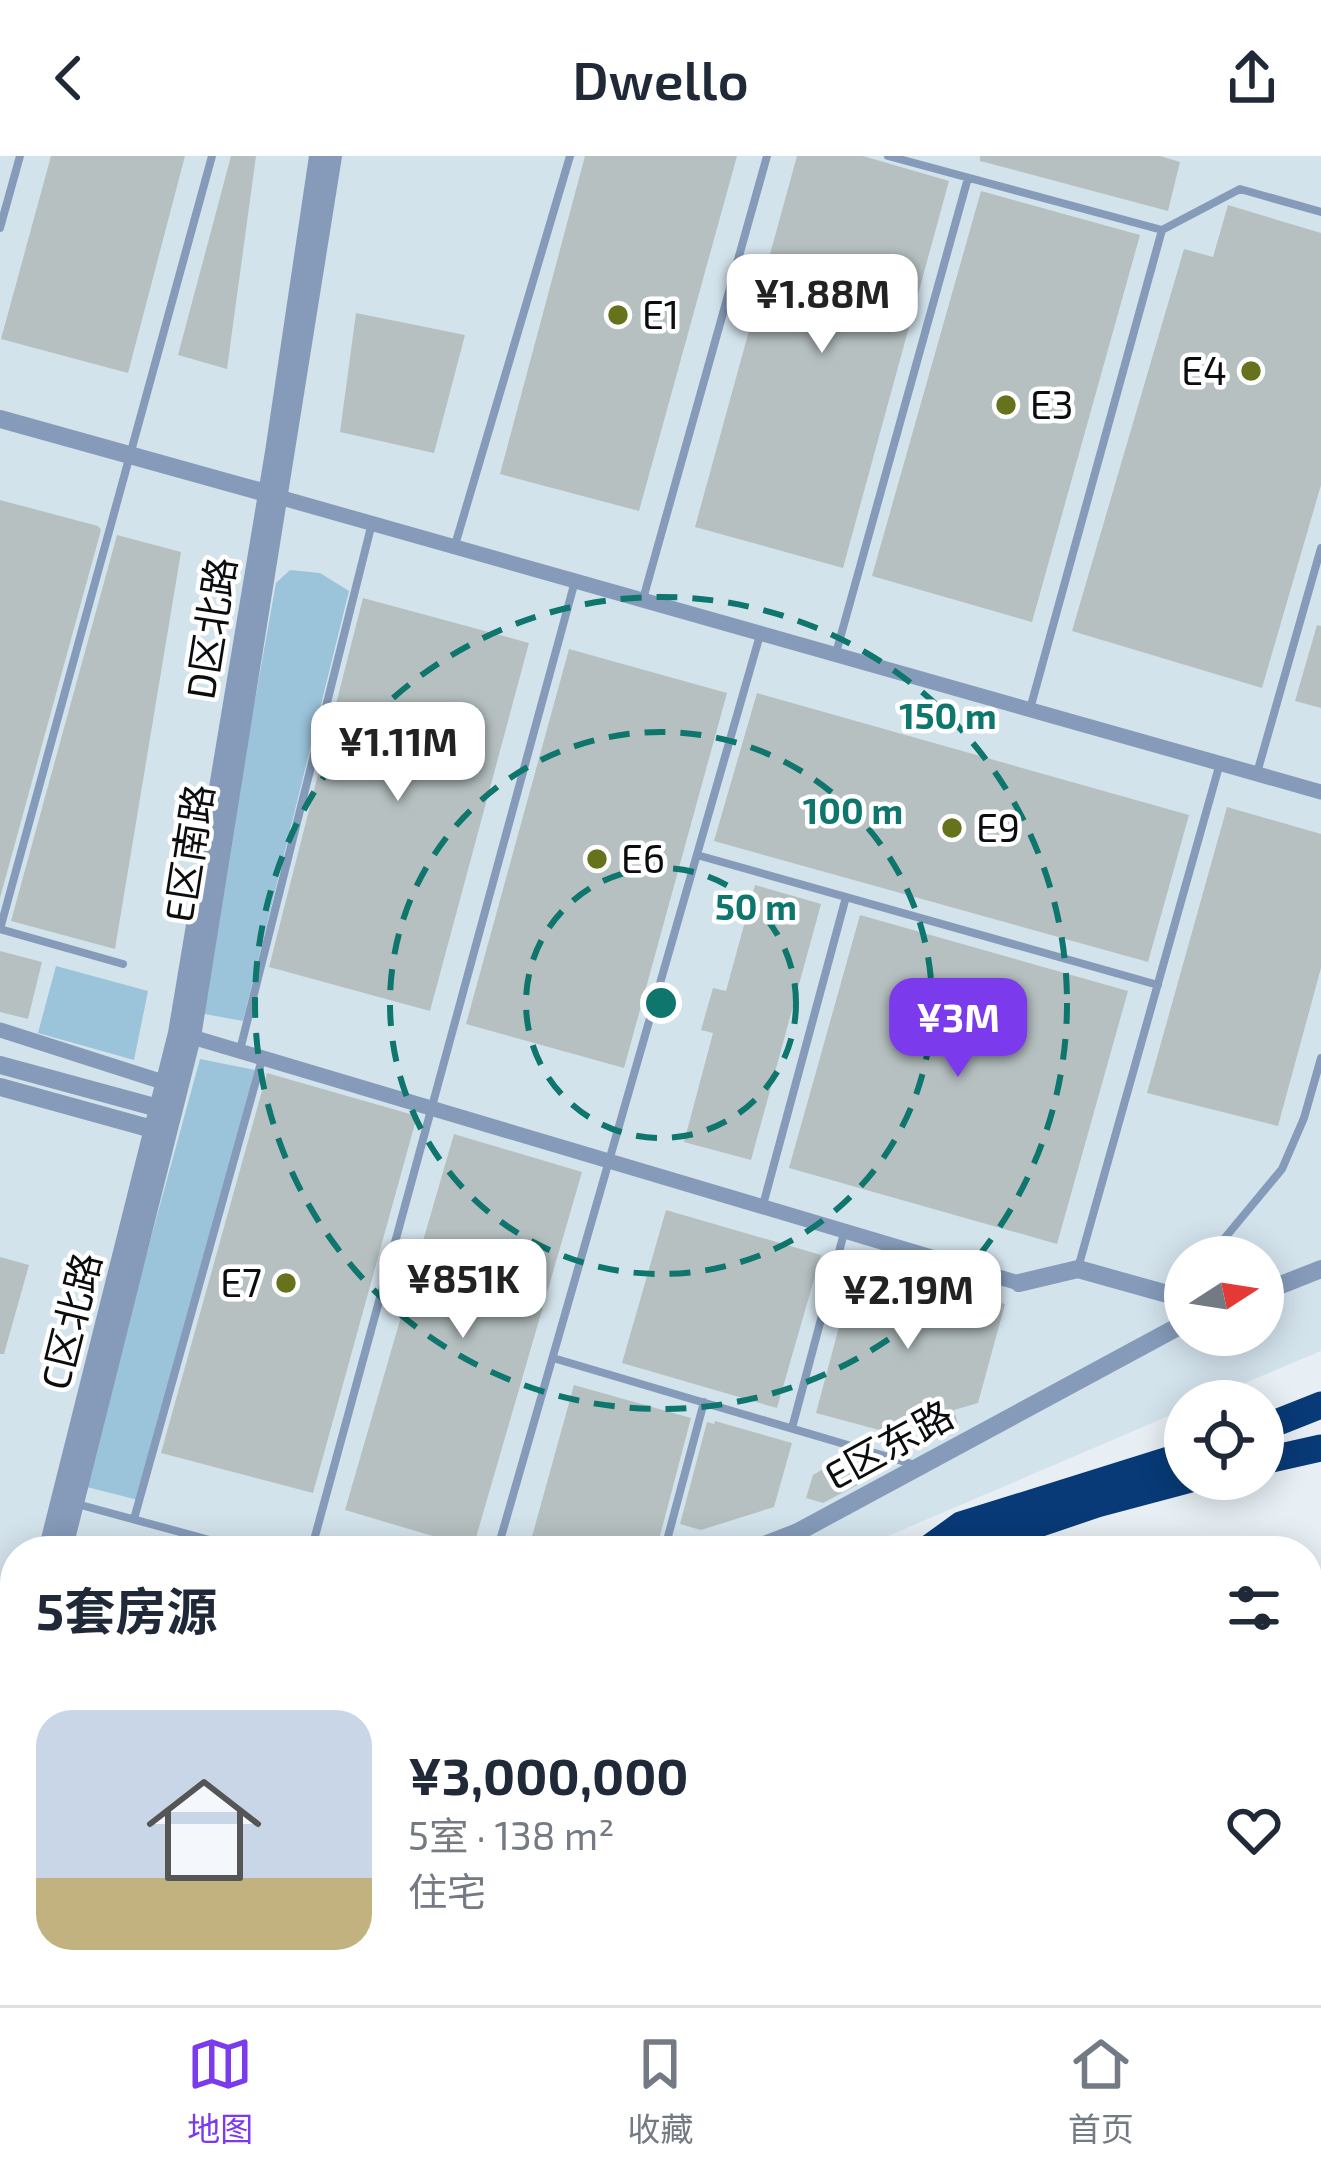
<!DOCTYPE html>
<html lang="zh">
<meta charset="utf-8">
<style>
body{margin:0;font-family:"Exo 2","Noto Sans SC",sans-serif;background:#f6f6f7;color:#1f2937;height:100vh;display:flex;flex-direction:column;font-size:45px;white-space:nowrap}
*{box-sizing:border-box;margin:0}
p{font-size:39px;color:#747a83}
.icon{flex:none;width:66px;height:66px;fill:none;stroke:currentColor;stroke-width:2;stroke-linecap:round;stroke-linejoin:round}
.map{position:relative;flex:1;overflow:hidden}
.drawer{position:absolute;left:0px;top:1380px;width:1323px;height:471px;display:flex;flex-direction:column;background:#fff;border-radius:48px 48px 0 0;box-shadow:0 6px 30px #0003}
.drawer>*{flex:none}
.needle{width:78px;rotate:78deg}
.buttons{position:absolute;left:1164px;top:1080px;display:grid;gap:24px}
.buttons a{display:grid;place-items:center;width:120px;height:120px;border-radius:50%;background:#fff;box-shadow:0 6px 30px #0003;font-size:60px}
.price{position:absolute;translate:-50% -102px;padding:0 27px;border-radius:24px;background:#fff;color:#222;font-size:39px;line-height:78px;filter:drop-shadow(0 3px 6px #0008)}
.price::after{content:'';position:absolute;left:50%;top:72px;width:36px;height:27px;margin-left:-18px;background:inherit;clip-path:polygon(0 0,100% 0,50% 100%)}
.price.active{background:#7c3aed;color:#fff}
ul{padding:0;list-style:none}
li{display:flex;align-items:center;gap:36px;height:300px;padding:0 36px}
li+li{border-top:3px solid #e0e1e3}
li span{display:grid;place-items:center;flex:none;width:336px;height:240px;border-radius:36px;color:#555}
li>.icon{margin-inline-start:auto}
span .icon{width:144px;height:144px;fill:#fffc;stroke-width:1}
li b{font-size:51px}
h2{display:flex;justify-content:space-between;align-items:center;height:144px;padding:0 36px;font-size:51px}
header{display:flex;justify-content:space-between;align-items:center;height:156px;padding:0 36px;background:#fff;font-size:54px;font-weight:600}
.dock{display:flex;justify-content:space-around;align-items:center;height:168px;border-top:3px solid #e0e1e3;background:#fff;font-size:33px;color:#747a83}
.dock a{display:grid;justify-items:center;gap:6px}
.dock .active{color:#7c3aed}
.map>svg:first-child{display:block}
</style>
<header><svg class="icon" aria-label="back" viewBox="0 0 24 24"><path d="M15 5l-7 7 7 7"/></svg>Dwello<svg class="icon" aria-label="share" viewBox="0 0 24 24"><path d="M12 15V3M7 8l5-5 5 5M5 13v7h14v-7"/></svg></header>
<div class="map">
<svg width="1321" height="1849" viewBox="0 0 1321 1849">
<rect width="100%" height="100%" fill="#e7eff4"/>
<path fill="#d3e3ec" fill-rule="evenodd" d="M0,0H1321V1195L1203,1245H1185V1253L853,1395H15V1621L0,1625ZM1185,1101H1263V1179H1185Z
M563,1836H1030L1043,1849H487Z"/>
<path fill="#9bc3da" d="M290,414L320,417L349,435L243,865L199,857L276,427Z
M56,810L148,835L134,904L38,877Z
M200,903L255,914L138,1344L83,1330Z"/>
<path fill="#b6c0c1" d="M51,0H185L128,217L1,183Z
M231,0H256L227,213L178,199Z
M585,0H737L639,355L500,318Z
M797,0H863L949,25L843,412L695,371Z
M980,0H1160L1180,6L1168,55L980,5Z
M981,35L1140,79L1032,466L872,420Z
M1228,49L1321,77V329L1262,532L1072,475L1184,93L1213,101Z
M356,157L465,179L434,297L340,276Z
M0,344L98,370L101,374L0,742Z
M117,379L181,396L115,793L11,765Z
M363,442L529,487L430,855L269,811Z
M1317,469L1321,470V552L1295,545Z
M569,493L727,537L624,912L466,868Z
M757,537L1189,659L1148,806L714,685Z
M1227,651L1321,678V812L1278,970L1147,937Z
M755,729L821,748L751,1004L684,986L713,877L701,874L713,832L726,835Z
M860,759L1128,835L1057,1088L789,1012Z
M0,795L42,806L28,863L0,856Z
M267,917L417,960L313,1337L161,1297Z
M454,978L582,1016L473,1392L345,1354Z
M666,1054L821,1099L777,1252L622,1207Z
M0,1101L29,1109L4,1198H0Z
M856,1107L1005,1148L978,1247L954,1254L958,1268L935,1275L931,1261L883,1275L816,1257Z
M574,1229L691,1262L656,1395H528Z
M715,1265L792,1287L774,1351L701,1374L680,1368L707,1266L714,1268Z
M844,1301L859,1328L823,1347L806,1342L813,1319Z"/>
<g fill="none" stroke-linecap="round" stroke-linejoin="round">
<path stroke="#859bb9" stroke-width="8" d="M888,0L1162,74L1240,33L1321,56
M0,72L20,0
M455,389L570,0
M643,443L767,0
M836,497L968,22
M1030,553L1162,74
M1257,617L1321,392
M697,699L1158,829
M0,773L212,0
M0,773L123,808
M240,894L372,367
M763,1049L846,741
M1209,1101L1282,1013L1304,962L1321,902
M1078,1112L1220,607
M1172,1138L1185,1125
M553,1202L912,1308
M792,1272L844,1077
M77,1348L250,1395
M134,1363L262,903
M666,1388L704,1246
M311,1395L575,425
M497,1395L760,479"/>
<path stroke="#859bb9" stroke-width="15" d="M268,338L1321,636
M0,874L166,927
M182,878L1019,1127"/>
<path stroke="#859bb9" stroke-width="18" d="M0,263L266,337
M0,909L169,955
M0,931L163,976
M1019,1127L1078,1113L1171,1139L1185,1161
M1263,1136L1321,1113
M47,1395L177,877L274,296L318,0
M63,1395L192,881L333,0
M749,1395L798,1376L1185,1167
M0,1591L15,1528
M10,1604L15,1585"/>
<path stroke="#083a77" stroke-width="27" d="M1263,1272L1321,1249
M1263,1305L1321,1292
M925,1395L961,1369L1185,1299
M958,1395L1097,1348L1191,1323
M1308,1498L1321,1495
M1308,1538L1321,1534
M1308,1652L1321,1651
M1308,1711H1321
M0,1778L15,1770
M0,1837L15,1832
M165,1849L213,1836
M233,1849L289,1836"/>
</g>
<g fill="none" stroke="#0f766e" stroke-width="6" stroke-dasharray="21 15">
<circle cx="661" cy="847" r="135"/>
<circle cx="661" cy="847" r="271"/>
<circle cx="661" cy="847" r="406"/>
</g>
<g fill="#67721c" stroke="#fff" stroke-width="4.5">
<circle cx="618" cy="159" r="12"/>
<circle cx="1251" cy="215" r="12"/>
<circle cx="1006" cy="249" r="12"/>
<circle cx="952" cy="672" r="12"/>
<circle cx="597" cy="703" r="12"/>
<circle cx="286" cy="1127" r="12"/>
</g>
<g text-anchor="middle" stroke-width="9" stroke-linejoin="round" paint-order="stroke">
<g font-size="39" fill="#0b0d0f" stroke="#fff" text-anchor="start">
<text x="642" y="173">E1</text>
<text x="1227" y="229" text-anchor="end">E4</text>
<text x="1030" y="263">E3</text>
<text x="976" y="686">E9</text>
<text x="621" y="717">E6</text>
<text x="262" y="1141" text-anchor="end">E7</text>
</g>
<g font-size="39" fill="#0b0d0f" stroke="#fff">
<text transform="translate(211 472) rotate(-81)" y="14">D区北路</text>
<text transform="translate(189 697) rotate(-81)" y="14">E区南路</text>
<text transform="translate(71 1165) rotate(-76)" y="14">C区北路</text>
<text transform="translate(889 1289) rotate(-29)" y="14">E区东路</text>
</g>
</g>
<circle cx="661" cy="847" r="18" fill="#0f766e" stroke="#fff" stroke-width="6"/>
<g font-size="36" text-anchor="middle" font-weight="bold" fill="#0f766e" stroke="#fff" stroke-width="9" stroke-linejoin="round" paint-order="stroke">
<text x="948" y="573">150 m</text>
<text x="853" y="668">100 m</text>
<text x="756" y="764">50 m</text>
</g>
</svg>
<div class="buttons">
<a><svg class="needle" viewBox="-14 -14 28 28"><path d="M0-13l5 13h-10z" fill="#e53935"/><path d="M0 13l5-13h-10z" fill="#747a83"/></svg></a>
<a><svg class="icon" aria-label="locate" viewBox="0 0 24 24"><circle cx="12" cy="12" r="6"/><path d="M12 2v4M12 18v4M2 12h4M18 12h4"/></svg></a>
</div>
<b class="price" style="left:822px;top:200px">¥1.88M</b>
<b class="price" style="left:398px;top:648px">¥1.11M</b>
<b class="price active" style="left:958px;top:924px">¥3M</b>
<b class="price" style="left:463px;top:1185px">¥851K</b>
<b class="price" style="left:908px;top:1196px">¥2.19M</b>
<section class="drawer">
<h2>5套房源<svg class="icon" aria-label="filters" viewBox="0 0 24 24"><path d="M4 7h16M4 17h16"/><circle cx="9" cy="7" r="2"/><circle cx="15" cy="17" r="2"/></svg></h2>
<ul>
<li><span style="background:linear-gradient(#c9d6e8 70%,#c2b280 0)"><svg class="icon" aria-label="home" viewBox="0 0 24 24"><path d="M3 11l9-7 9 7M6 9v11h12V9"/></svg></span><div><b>¥3,000,000</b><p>5室 · 138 m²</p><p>住宅</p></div><svg class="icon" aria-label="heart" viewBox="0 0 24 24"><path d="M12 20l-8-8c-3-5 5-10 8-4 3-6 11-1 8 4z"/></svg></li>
</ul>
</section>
</div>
<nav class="dock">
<a class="active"><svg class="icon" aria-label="map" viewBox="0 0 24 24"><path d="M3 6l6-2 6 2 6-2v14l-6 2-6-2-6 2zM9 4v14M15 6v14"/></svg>地图</a>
<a><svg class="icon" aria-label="saved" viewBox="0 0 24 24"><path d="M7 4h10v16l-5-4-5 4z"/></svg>收藏</a>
<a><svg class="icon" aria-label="home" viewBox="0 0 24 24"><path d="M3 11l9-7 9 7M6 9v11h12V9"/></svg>首页</a>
</nav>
